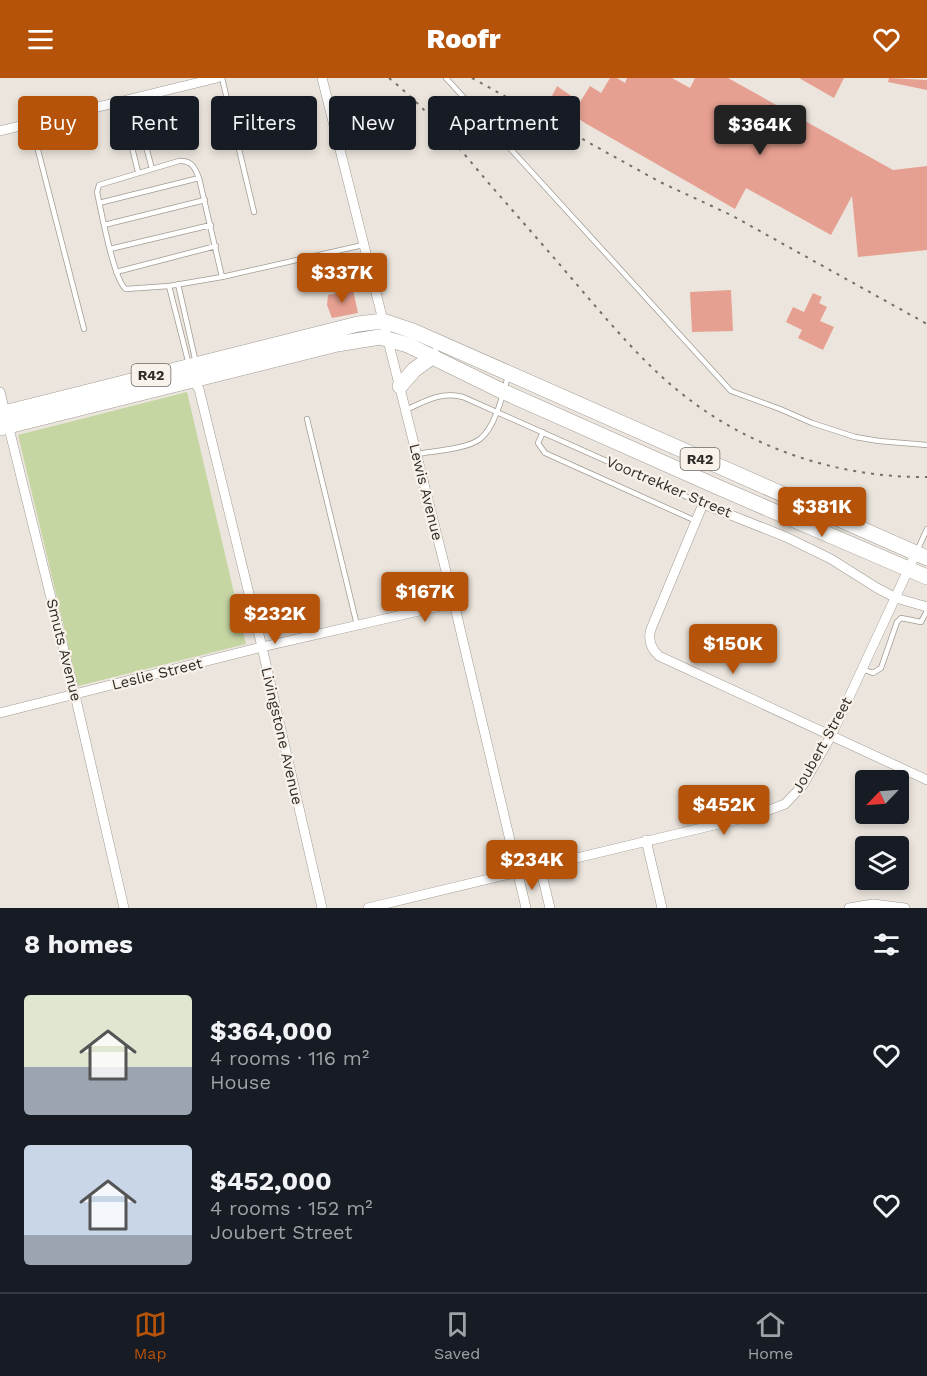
<!DOCTYPE html>
<meta charset="utf-8">
<style>
body{margin:0;font-family:"Work Sans",sans-serif;background:#242831;color:#f1f3f6;height:100vh;display:flex;flex-direction:column;font-size:22px;white-space:nowrap}
*{box-sizing:border-box;margin:0}
p{font-size:20px;color:#9ea1a6}
.icon{flex:none;width:33px;height:33px;fill:none;stroke:currentColor;stroke-width:2;stroke-linecap:round;stroke-linejoin:round}
.map{position:relative;height:830px;overflow:hidden}
.drawer{display:flex;flex-direction:column;background:#171b24;flex:1}
.drawer>*{flex:none}
.banner{position:absolute;left:18px;top:18px;width:600px;height:54px;display:flex;gap:12px}
.needle{width:39px;rotate:245deg}
.controls{position:absolute;left:855px;top:692px;display:grid;gap:12px}
.controls a{display:grid;place-items:center;width:54px;height:54px;border-radius:6px;background:#171b24;box-shadow:0 3px 9px #0003;font-size:30px}
.price{position:absolute;translate:-50% -51px;padding:0 14px;border-radius:6px;background:#b45309;color:#fff;font-size:20px;line-height:39px;filter:drop-shadow(0 2px 3px #0008)}
.price::after{content:'';position:absolute;left:50%;top:36px;width:18px;height:14px;margin-left:-9px;background:inherit;clip-path:polygon(0 0,100% 0,50% 100%)}
.price.current{background:#222;color:#fff}
ul{padding:0;list-style:none}
li{display:flex;align-items:center;gap:18px;height:150px;padding:0 24px}
li span{display:grid;place-items:center;flex:none;width:168px;height:120px;border-radius:6px;color:#555}
li>.icon{margin-inline-start:auto}
span .icon{width:72px;height:72px;fill:#fffc;stroke-width:1}
li b{font-size:26px}
h2{display:flex;justify-content:space-between;align-items:center;height:72px;padding:0 24px;font-size:26px}
.chip{padding:0 21px;border-radius:6px;background:#171b24;box-shadow:0 3px 9px #0003;font-size:21px;line-height:54px}
.chip.current{background:#b45309;color:#fff}
header{display:flex;justify-content:space-between;align-items:center;height:78px;padding:0 24px;background:#b45309;color:#fff;font-size:27px;font-weight:800}
.dock{display:flex;justify-content:space-around;align-items:center;height:84px;border-top:2px solid #363941;background:#171b24;font-size:16px;color:#9ea1a6}
.dock a{display:grid;justify-items:center;gap:3px}
.dock .current{color:#b45309}
.map>svg:first-child{display:block}
</style>
<header><svg class="icon" aria-label="menu" viewBox="0 0 24 24"><path d="M4 6h16M4 12h16M4 18h16"/></svg>Roofr<svg class="icon" aria-label="heart" viewBox="0 0 24 24"><path d="M12 20l-8-8c-3-5 5-10 8-4 3-6 11-1 8 4z"/></svg></header>
<div class="map">
<svg width="927" height="830" viewBox="0 0 927 830">
<rect width="100%" height="100%" fill="#ebe5dd"/>
<path fill="#c6d6a3" d="M187,314L246,566L78,608L18,357Z"/>
<path fill="#e6a091" d="M610,0H617L625,5L627,0H672L690,10L695,0H728L893,92L927,88V172L858,179L852,118L831,157L746,110L735,131L585,45L572,36L575,31L560,22L557,28L549,24L557,8L580,24L590,8L601,15Z
M799,0H844L834,20Z
M889,0L927,2V12L888,4Z
M353,212L358,235L332,240L327,227L328,217Z
M731,212L733,253L692,254L690,214Z
M813,215L822,219L819,225L827,229L820,243L834,249L823,272L798,260L802,252L786,244L793,229L804,234Z"/>
<g fill="none" stroke-linecap="round" stroke-linejoin="round">
<defs>
<path id="service" d="M222,0L254,134
M446,0L731,313L780,331L812,345L855,359L879,363L927,367
M133,20L152,91
M121,24L138,94
M31,45L84,251
M99,125L199,100
M104,147L205,122
M110,171L211,147
M116,194L216,168
M222,199L199,100C195,90 192,82 179,83L99,107L97,114C101,132 114,204 126,211L169,208L222,199L363,167
M178,206L196,285
M169,208L189,287
M406,332C425,323 442,313 463,319L703,426
M307,341L357,547
M543,354L538,365L545,375L696,443
M417,376C434,373 467,371 480,361C495,350 503,316 508,298
M917,473L927,451
M862,591L873,595L881,590L897,544L901,540L921,544L927,533"/>
<path id="minor" d="M322,0L454,525L526,830
M0,53L217,0
M193,302L199,311L262,569L322,830
M0,314L75,617L124,830
M927,529L896,520L877,510L831,481L786,459L703,426L651,551C648,561 650,570 659,578L927,702
M0,635L262,569L454,525
M646,762L662,830
M540,789L550,830
M368,830L756,737L785,726L803,707L831,658L916,475
M849,830L873,826L905,830"/>
<path id="primary" d="M400,308L414,292L433,278
M0,336L358,246L383,243L413,253L927,480
M0,350L337,266L380,259L408,267L504,314L720,410L927,499"/>
</defs>
<use href="#service" stroke="#a19b93" stroke-width="6"/>
<use href="#minor" stroke="#a19b93" stroke-width="10"/>
<use href="#primary" stroke="#a19b93" stroke-width="16"/>
<use href="#service" stroke="#fff" stroke-width="4.5"/>
<use href="#minor" stroke="#fff" stroke-width="9"/>
<use href="#primary" stroke="#fff" stroke-width="15"/>
<path stroke="#73706a" stroke-width="2" stroke-dasharray="3 6" stroke-linecap="butt" d="M389,0C426,30 456,66 486,102C519,140 552,177 584,215C616,252 647,289 686,319C754,372 841,400 927,399
M472,0L660,104L731,137L927,246"/>
</g>
<g text-anchor="middle" stroke-width="4.5" stroke-linejoin="round" paint-order="stroke">
<g fill="#f9f2ea" stroke="#6c6863" stroke-width="1.5">
<rect x="131.5" y="286" width="39" height="22" rx="4.5"/>
<rect x="680.5" y="370" width="39" height="22" rx="4.5"/>
</g>
<g font-size="14" font-weight="bold" fill="#2f2d29">
<text x="151" y="302">R42</text>
<text x="700" y="386">R42</text>
</g>
<g font-size="15" fill="#2f2d29" stroke="#f9f2ea">
<text transform="translate(669 409) rotate(23)" y="5">Voortrekker Street</text>
<text transform="translate(426 414) rotate(76)" y="5">Lewis Avenue</text>
<text transform="translate(64 572) rotate(76)" y="5">Smuts Avenue</text>
<text transform="translate(157 596) rotate(-14)" y="5">Leslie Street</text>
<text transform="translate(282 658) rotate(77)" y="5">Livingstone Avenue</text>
<text transform="translate(822 667) rotate(-61)" y="5">Joubert Street</text>
</g>
</g>
</svg>
<div class="controls">
<a><svg class="needle" viewBox="-14 -14 28 28"><path d="M0-13l5 13h-10z" fill="#e53935"/><path d="M0 13l5-13h-10z" fill="#9ea1a6"/></svg></a>
<a><svg class="icon" aria-label="layers" viewBox="0 0 24 24"><path d="M12 4l9 5-9 5-9-5zM3 14l9 5 9-5"/></svg></a>
</div>
<b class="price current" style="left:760px;top:78px">$364K</b>
<b class="price" style="left:342px;top:226px">$337K</b>
<b class="price" style="left:822px;top:460px">$381K</b>
<b class="price" style="left:425px;top:545px">$167K</b>
<b class="price" style="left:275px;top:567px">$232K</b>
<b class="price" style="left:733px;top:597px">$150K</b>
<b class="price" style="left:724px;top:758px">$452K</b>
<b class="price" style="left:532px;top:813px">$234K</b>
<div class="banner">
<a class="chip current">Buy</a>
<a class="chip">Rent</a>
<a class="chip">Filters</a>
<a class="chip">New</a>
<a class="chip">Apartment</a>
</div>
</div>
<section class="drawer">
<h2>8 homes<svg class="icon" aria-label="filters" viewBox="0 0 24 24"><path d="M4 7h16M4 17h16"/><circle cx="9" cy="7" r="2"/><circle cx="15" cy="17" r="2"/></svg></h2>
<ul>
<li><span style="background:linear-gradient(#dfe7d0 60%,#9aa5b1 0)"><svg class="icon" aria-label="home" viewBox="0 0 24 24"><path d="M3 11l9-7 9 7M6 9v11h12V9"/></svg></span><div><b>$364,000</b><p>4 rooms · 116 m²</p><p>House</p></div><svg class="icon" aria-label="heart" viewBox="0 0 24 24"><path d="M12 20l-8-8c-3-5 5-10 8-4 3-6 11-1 8 4z"/></svg></li>
<li><span style="background:linear-gradient(#c9d6e8 75%,#9aa5b1 0)"><svg class="icon" aria-label="home" viewBox="0 0 24 24"><path d="M3 11l9-7 9 7M6 9v11h12V9"/></svg></span><div><b>$452,000</b><p>4 rooms · 152 m²</p><p>Joubert Street</p></div><svg class="icon" aria-label="heart" viewBox="0 0 24 24"><path d="M12 20l-8-8c-3-5 5-10 8-4 3-6 11-1 8 4z"/></svg></li>
</ul>
</section>
<nav class="dock">
<a class="current"><svg class="icon" aria-label="map" viewBox="0 0 24 24"><path d="M3 6l6-2 6 2 6-2v14l-6 2-6-2-6 2zM9 4v14M15 6v14"/></svg>Map</a>
<a><svg class="icon" aria-label="saved" viewBox="0 0 24 24"><path d="M7 4h10v16l-5-4-5 4z"/></svg>Saved</a>
<a><svg class="icon" aria-label="home" viewBox="0 0 24 24"><path d="M3 11l9-7 9 7M6 9v11h12V9"/></svg>Home</a>
</nav>
